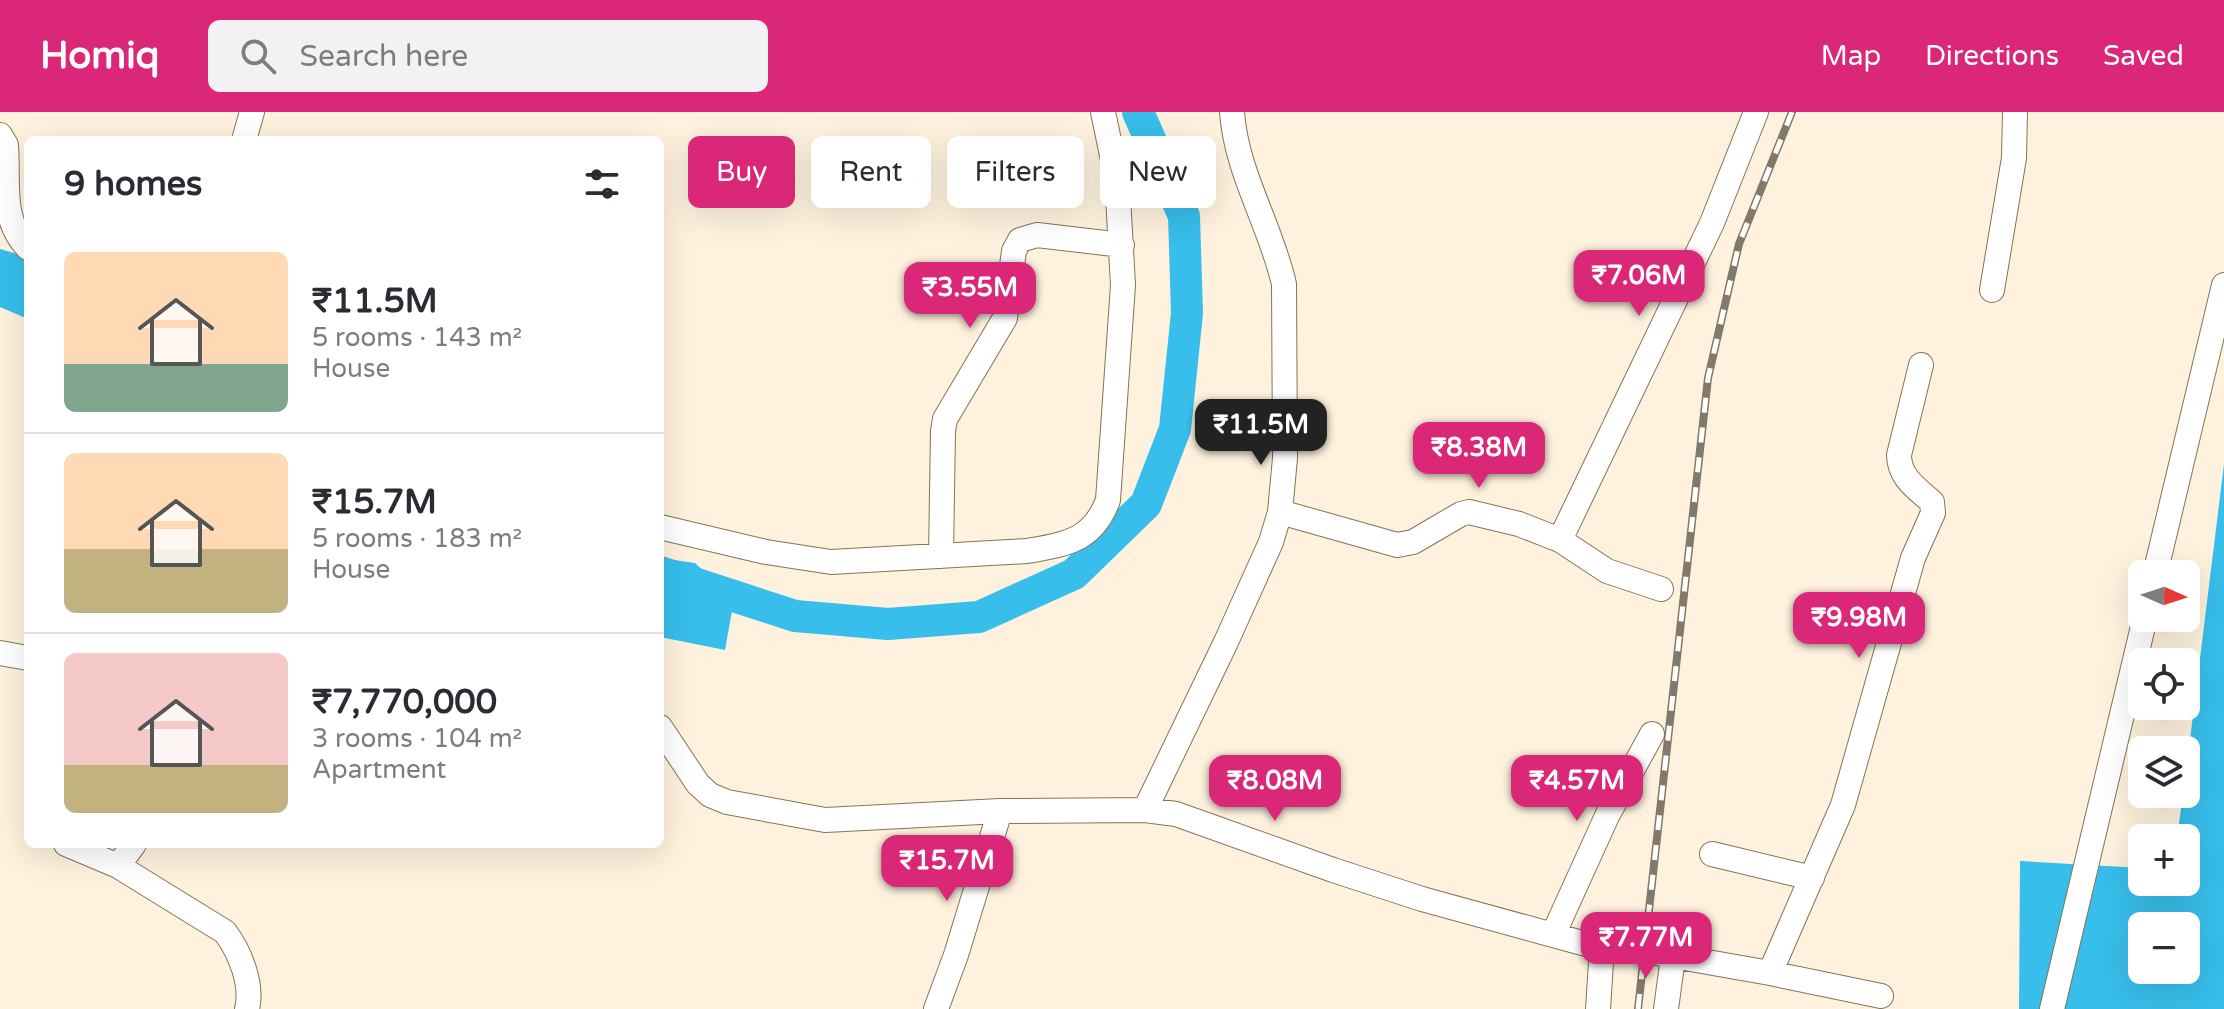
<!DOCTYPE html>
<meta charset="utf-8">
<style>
body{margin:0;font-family:"Varela Round",sans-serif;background:#f2f2f3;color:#2b2b33;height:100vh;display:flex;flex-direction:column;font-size:30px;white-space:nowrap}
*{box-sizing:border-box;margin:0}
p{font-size:26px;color:#7c7c81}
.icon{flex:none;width:44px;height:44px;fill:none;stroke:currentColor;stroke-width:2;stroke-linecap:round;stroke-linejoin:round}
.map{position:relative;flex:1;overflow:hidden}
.panel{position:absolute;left:24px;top:24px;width:640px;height:712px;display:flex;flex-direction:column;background:#fff;border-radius:12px;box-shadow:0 8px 32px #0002}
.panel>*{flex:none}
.hud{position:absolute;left:688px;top:24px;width:760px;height:72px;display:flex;gap:16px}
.needle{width:52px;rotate:93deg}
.tools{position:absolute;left:2128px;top:448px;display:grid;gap:16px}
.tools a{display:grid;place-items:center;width:72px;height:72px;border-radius:12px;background:#fff;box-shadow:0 8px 32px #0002;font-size:40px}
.price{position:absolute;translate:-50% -68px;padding:0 18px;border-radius:16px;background:#db2777;color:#fff;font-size:26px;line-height:52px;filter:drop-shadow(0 2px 4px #0008)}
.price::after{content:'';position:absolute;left:50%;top:48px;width:24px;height:18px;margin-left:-12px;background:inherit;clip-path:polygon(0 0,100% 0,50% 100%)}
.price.current{background:#222;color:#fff}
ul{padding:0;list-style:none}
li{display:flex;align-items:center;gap:24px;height:200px;padding:0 40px}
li+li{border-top:2px solid #e1e1e2}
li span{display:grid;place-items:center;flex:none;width:224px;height:160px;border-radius:12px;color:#555}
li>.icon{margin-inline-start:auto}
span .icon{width:96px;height:96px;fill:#fffc;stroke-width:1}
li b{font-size:34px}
h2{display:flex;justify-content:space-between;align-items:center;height:96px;padding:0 40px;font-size:34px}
.tag{padding:0 28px;border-radius:12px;background:#fff;box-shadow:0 8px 32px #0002;font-size:28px;line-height:72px}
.tag.current{background:#db2777;color:#fff}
header{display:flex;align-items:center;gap:48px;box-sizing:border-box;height:112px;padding:0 40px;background:#db2777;color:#fff}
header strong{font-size:38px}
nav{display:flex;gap:44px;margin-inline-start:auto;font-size:28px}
.search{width:560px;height:72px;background:#f2f2f3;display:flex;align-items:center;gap:20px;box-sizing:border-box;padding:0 28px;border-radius:12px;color:#7c7c81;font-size:30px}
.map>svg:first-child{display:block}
</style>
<header>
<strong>Homiq</strong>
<div class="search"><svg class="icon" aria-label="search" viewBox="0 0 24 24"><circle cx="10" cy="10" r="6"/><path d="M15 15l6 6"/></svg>Search here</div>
<nav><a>Map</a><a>Directions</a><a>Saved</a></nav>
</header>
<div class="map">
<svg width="2224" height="897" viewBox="0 0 2224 897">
<rect width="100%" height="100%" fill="#fef2de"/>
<path fill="#37beea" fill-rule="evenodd" d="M0,137L28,145V207L0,195Z
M2224,352V897H2019L2020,749L2142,756V770H2186V726H2177L2183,682H2186V660ZM2142,814H2186V858H2142Z
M660,446L695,451L726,479L732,499L725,538L660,525Z"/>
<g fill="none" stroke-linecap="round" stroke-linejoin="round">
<path stroke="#37beea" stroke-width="32" d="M660,460L795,504L888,512L979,505L1074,462L1146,392L1175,317L1187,201L1184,104L1138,0"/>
<defs>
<path id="minor" d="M0,23L6,33C9,72 0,107 28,136
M244,28L252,0
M1992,178L2014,46L2015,0
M1280,400L1397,433L1413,430L1461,402L1469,400L1519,412L1547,423L1560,428L1607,459L1661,477
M660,415L766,440L831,450L1027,439C1066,432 1093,429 1108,388L1123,173L1117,67L1103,0
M1560,428L1712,111L1756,0
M941,444L943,319L945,307L1005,206L1014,139L1020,128L1037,123L1122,133
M2155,462L2224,173
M0,541L28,546
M660,615L698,672L710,683L727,690L825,708L1000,699L1145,698L1176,702L1333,758L1422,787L1593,834L1645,839L1770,861L1881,884
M1145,698L1226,530L1271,430L1280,400L1285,346L1284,172C1271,114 1236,60 1232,0
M66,732L118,754L225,820C240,840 253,872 247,897
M1712,742L1812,766
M118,754L134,732
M1553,823L1607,704L1652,622
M1770,861L1843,693L1913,446L1933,401L1932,390C1916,376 1899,365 1899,343L1921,253
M936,897L956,843L1000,699
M1598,897L1602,835
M1666,897L1673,845
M2052,897L2145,506"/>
</defs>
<use href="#minor" stroke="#857355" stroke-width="26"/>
<use href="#minor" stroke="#fff" stroke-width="24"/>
<defs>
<path id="rail" d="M1638,897L1708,266L1739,132L1792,0"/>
</defs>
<use href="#rail" stroke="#827969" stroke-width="8"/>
<use href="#rail" stroke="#fff" stroke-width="5" stroke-dasharray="15" stroke-linecap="butt"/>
</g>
</svg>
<div class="tools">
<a><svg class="needle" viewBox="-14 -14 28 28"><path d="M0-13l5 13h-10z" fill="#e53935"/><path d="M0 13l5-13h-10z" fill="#7c7c81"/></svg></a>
<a><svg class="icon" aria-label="locate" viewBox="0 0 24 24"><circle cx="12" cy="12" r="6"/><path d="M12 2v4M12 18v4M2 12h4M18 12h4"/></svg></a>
<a><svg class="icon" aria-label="layers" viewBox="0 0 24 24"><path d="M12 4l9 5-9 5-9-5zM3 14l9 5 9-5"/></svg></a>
<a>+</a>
<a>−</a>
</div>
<b class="price" style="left:1639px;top:206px">₹7.06M</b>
<b class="price" style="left:970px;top:218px">₹3.55M</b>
<b class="price current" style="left:1261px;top:355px">₹11.5M</b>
<b class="price" style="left:1479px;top:378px">₹8.38M</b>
<b class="price" style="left:1859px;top:548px">₹9.98M</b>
<b class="price" style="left:1275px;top:711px">₹8.08M</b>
<b class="price" style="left:1577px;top:711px">₹4.57M</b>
<b class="price" style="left:947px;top:791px">₹15.7M</b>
<b class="price" style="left:1646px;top:868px">₹7.77M</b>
<div class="hud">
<a class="tag current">Buy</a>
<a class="tag">Rent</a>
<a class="tag">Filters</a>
<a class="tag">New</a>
</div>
<section class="panel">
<h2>9 homes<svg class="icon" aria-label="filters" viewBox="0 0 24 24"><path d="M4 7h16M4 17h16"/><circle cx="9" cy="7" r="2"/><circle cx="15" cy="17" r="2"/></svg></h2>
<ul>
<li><span style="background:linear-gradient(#ffd9b3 70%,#7fa58c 0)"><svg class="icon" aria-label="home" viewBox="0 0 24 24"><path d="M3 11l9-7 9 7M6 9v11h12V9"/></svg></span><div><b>₹11.5M</b><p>5 rooms · 143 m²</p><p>House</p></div></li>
<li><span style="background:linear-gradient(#ffd9b3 60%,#c2b280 0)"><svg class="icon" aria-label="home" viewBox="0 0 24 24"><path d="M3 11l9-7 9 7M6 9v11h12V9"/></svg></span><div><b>₹15.7M</b><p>5 rooms · 183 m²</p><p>House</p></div></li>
<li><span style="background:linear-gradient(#f6c9c9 70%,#c2b280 0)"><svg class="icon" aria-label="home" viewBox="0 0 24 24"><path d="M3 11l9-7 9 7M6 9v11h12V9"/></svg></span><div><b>₹7,770,000</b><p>3 rooms · 104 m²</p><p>Apartment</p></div></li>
</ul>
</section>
</div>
